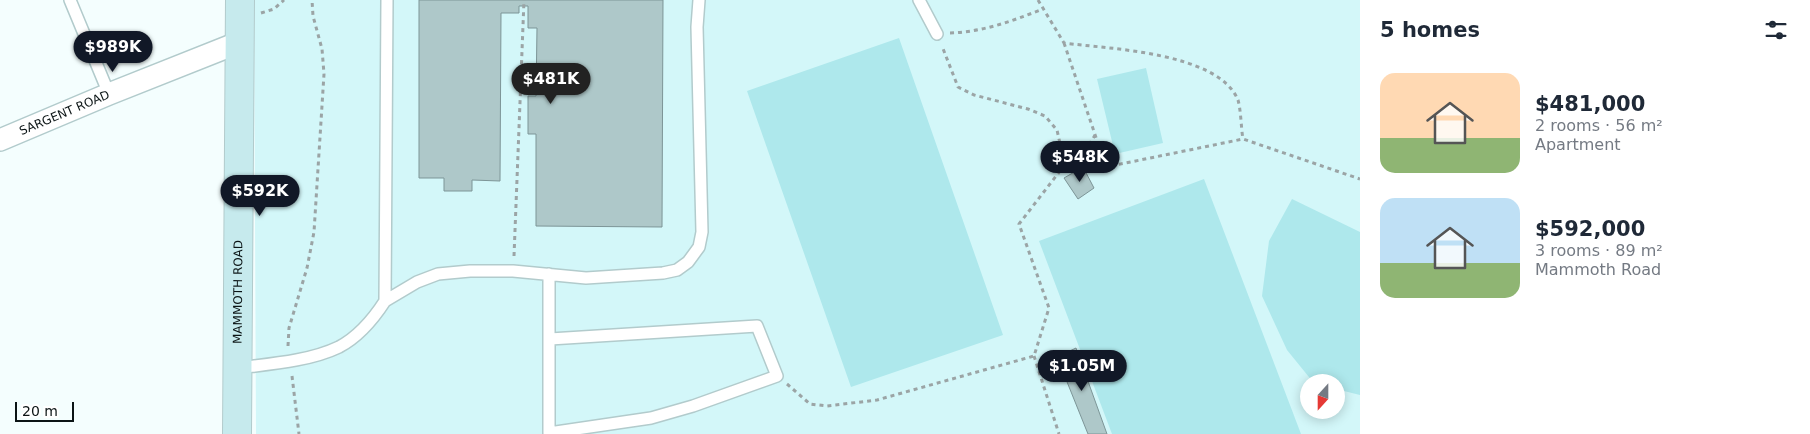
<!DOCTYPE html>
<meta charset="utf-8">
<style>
body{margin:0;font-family:"DejaVu Sans",sans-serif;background:#f2f2f3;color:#1f2937;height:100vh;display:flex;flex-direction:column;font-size:19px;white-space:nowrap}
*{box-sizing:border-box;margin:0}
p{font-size:16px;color:#747a83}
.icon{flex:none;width:28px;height:28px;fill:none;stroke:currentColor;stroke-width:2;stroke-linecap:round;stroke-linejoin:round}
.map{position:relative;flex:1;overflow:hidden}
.drawer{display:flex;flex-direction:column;background:#fff;width:450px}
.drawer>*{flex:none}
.needle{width:32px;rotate:201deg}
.buttons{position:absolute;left:1300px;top:374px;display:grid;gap:10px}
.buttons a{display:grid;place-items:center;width:45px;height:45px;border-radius:50%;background:#fff;box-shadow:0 2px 12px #0003;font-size:25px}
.scale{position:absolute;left:15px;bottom:12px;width:59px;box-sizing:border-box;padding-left:5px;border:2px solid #0b1415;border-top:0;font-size:14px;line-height:18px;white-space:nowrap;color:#0b1415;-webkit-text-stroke:4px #fff;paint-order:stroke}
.price{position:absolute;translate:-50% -42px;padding:0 11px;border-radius:18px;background:#111827;color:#fff;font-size:16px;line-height:32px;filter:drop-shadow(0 1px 2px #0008)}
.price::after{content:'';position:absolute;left:50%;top:30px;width:15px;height:11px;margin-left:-8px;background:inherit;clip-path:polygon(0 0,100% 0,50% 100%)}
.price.active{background:#222;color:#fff}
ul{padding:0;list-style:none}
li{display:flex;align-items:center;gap:15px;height:125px;padding:0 20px}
li span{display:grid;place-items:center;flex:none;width:140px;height:100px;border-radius:15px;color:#555}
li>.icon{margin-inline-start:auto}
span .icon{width:60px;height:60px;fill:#fffc;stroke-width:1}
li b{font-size:21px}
h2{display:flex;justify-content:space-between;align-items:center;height:60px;padding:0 20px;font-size:21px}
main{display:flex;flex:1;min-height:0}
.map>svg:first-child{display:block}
</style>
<main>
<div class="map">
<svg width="1360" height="434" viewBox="0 0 1360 434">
<rect width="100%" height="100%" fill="#f4fefe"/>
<path fill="#d3f7f9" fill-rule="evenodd" d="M254,0H1360V434H256ZM1309,382H1336V410H1309Z"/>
<path fill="#aee8ec" d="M899,38L1003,335L851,387L747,91Z
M1146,68L1163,143L1115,154L1097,79Z
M1204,179L1301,434H1112L1039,241Z
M1292,199L1360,232V395L1336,389V382H1313L1287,350L1262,296L1269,241Z"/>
<path fill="#aec8c9" stroke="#7d9597" d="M419,0H663L662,227L536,226V134H528V96H536L537,28H528V6H519V13H501L500,181L472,180V191H444V178H419Z
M1083,167L1094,188L1078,199L1064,178Z
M1076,348L1107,434H1088L1057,357Z"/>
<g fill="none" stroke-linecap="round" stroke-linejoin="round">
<defs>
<path id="lane" d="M70,0L109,94
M919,0L937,34
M549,274V433L651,418L693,406L777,376L757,326L550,339
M385,301L417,282L438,274L470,271H513L586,278L663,273L677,270L688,262L699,247L702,232L697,27L699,0
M238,368C270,364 310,361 339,347C358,337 374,318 385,301L387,0"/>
<g id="street">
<path id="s1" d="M0,140L109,94L240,42"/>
</g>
<g id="secondary">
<path id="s2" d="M237,434L240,0"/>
</g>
</defs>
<use href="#lane" stroke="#b2cbcc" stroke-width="14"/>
<use href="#street" stroke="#b2cbcc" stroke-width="24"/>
<use href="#secondary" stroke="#b2cbcc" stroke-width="30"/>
<path stroke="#9ba4a5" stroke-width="3" stroke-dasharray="4 4" stroke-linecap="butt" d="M1038,0L1064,43C1109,49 1218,52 1238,100C1241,110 1241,128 1243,139
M261,13L274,9L284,0
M950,33C983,32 1012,21 1043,9
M1064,43L1106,167L1243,139L1360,179
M1060,171L1084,154L1095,135
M514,256L524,0
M288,346L289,328L307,268L314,232L324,74L322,49L313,16L312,0
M1034,356L1059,434
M292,376L299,434
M787,384L810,404L827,406L877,400L1034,356L1049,308L1019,224L1060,171L1061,148L1057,130L1045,116L1028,109L974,95L958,87L942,46"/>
<use href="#lane" stroke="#fff" stroke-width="11"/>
<use href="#street" stroke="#fff" stroke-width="21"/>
<use href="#secondary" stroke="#c6eaed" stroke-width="28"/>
</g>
<g text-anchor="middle" stroke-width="4" stroke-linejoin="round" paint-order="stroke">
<g font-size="12" fill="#0b1415" stroke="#fff">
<text dy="4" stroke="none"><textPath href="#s1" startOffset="70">SARGENT ROAD</textPath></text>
<text dy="4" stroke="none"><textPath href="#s2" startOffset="142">MAMMOTH ROAD</textPath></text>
</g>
</g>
</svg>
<div class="buttons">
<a><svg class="needle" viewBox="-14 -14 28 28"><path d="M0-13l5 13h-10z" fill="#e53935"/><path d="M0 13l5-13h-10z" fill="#747a83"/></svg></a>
</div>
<div class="scale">20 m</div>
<b class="price" style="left:113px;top:73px">$989K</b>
<b class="price active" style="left:551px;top:105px">$481K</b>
<b class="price" style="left:1080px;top:183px">$548K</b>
<b class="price" style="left:260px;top:217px">$592K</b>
<b class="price" style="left:1082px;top:392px">$1.05M</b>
</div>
<section class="drawer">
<h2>5 homes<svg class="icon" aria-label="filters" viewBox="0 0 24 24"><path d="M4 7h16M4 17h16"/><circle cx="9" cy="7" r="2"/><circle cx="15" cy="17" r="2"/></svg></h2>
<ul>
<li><span style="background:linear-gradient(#ffd9b3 65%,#8fb573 0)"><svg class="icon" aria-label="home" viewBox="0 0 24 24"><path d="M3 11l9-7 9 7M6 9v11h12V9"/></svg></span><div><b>$481,000</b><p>2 rooms · 56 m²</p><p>Apartment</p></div></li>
<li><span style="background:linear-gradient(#bfe0f5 65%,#8fb573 0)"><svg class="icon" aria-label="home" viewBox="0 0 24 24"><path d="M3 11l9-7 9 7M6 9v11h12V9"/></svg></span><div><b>$592,000</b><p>3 rooms · 89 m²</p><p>Mammoth Road</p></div></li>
</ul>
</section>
</main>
